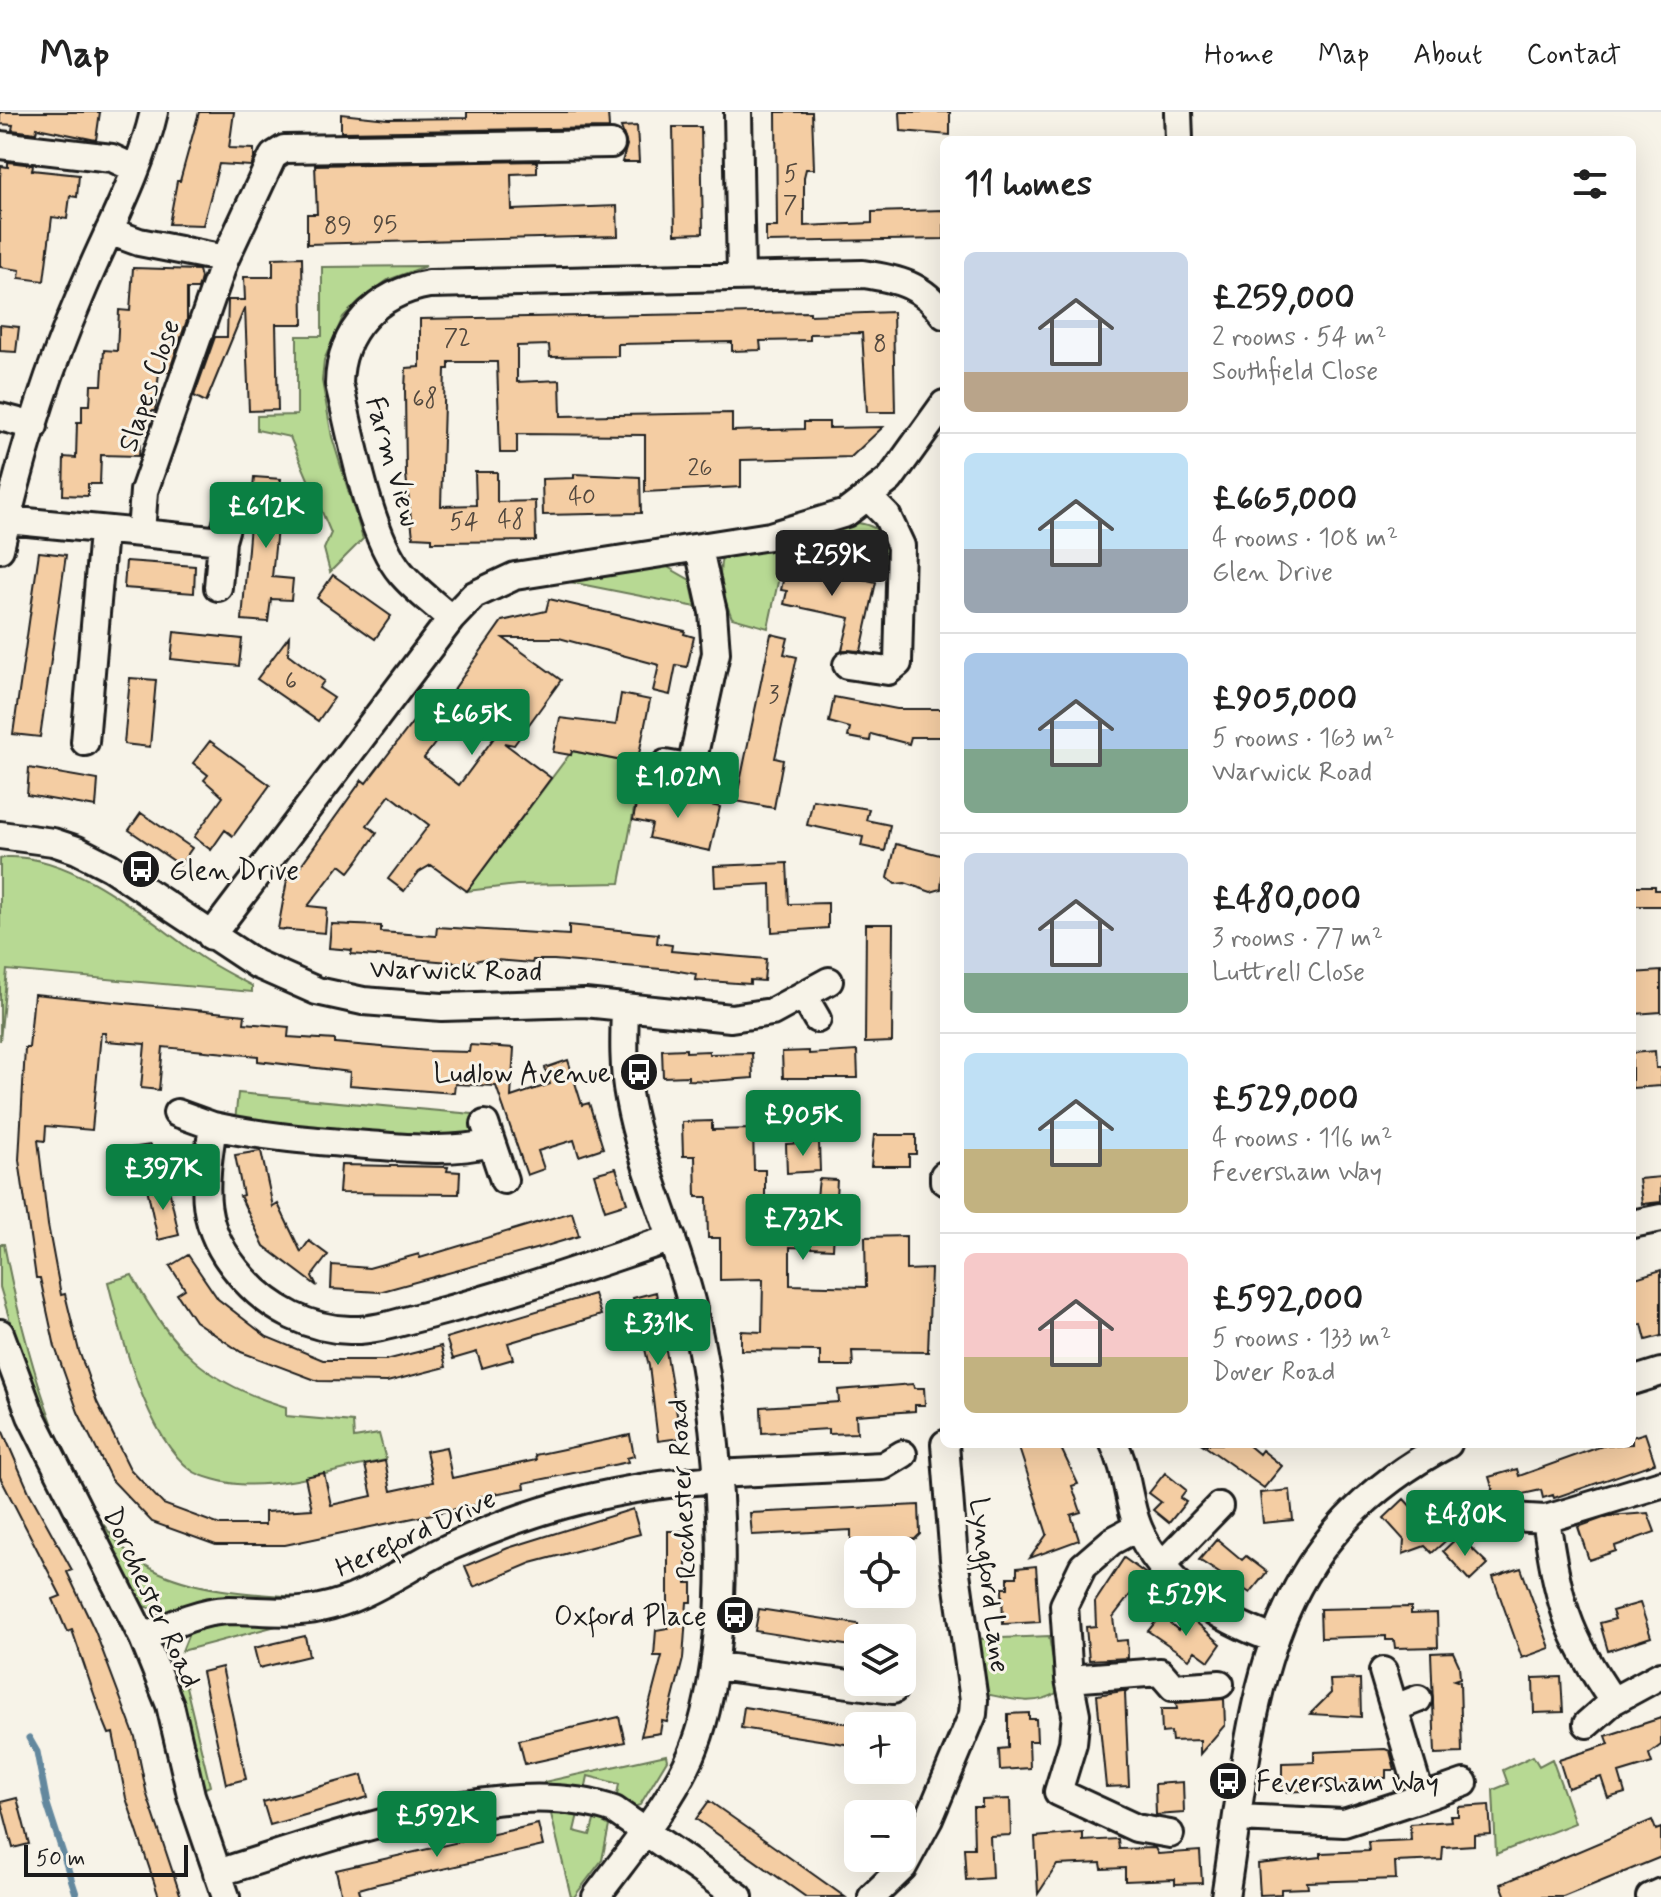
<!DOCTYPE html>
<meta charset="utf-8">
<style>
body{margin:0;font-family:Mynerve,sans-serif;background:#f6f6f6;color:#222;height:100vh;display:flex;flex-direction:column;font-size:30px;white-space:nowrap}
*{box-sizing:border-box;margin:0}
p{font-size:26px;color:#767676}
.icon{flex:none;width:44px;height:44px;fill:none;stroke:currentColor;stroke-width:2;stroke-linecap:round;stroke-linejoin:round}
.map{position:relative;flex:1;overflow:hidden}
.drawer{position:absolute;left:940px;top:24px;width:696px;height:1312px;display:flex;flex-direction:column;background:#fff;border-radius:12px;box-shadow:0 8px 32px #0002}
.drawer>*{flex:none}
.controls{position:absolute;left:844px;top:1424px;display:grid;gap:16px}
.controls a{display:grid;place-items:center;width:72px;height:72px;border-radius:12px;background:#fff;box-shadow:0 8px 32px #0002;font-size:40px}
.scale{position:absolute;left:24px;bottom:20px;width:164px;box-sizing:border-box;padding-left:8px;border:4px solid #1c1c1c;border-top:0;font-size:22px;line-height:28px;white-space:nowrap;color:#1c1c1c;-webkit-text-stroke:6px #f7f3e8;paint-order:stroke}
.price{position:absolute;translate:-50% -68px;padding:0 18px;border-radius:8px;background:#0b8043;color:#fff;font-size:26px;line-height:52px;filter:drop-shadow(0 2px 4px #0008)}
.price::after{content:'';position:absolute;left:50%;top:48px;width:24px;height:18px;margin-left:-12px;background:inherit;clip-path:polygon(0 0,100% 0,50% 100%)}
.price.selected{background:#222;color:#fff}
ul{padding:0;list-style:none}
li{display:flex;align-items:center;gap:24px;height:200px;padding:0 24px}
li+li{border-top:2px solid #e0e0e0}
li span{display:grid;place-items:center;flex:none;width:224px;height:160px;border-radius:12px;color:#555}
li>.icon{margin-inline-start:auto}
span .icon{width:96px;height:96px;fill:#fffc;stroke-width:1}
li b{font-size:34px}
h2{display:flex;justify-content:space-between;align-items:center;height:96px;padding:0 24px;font-size:34px}
header{display:flex;align-items:center;gap:48px;box-sizing:border-box;height:112px;padding:0 40px;background:#fff;border-bottom:2px solid #e0e0e0}
header strong{font-size:38px}
nav{display:flex;gap:44px;margin-inline-start:auto;font-size:28px}
.map>svg:first-child{display:block}
</style>
<header>
<strong>Map</strong>
<nav><a>Home</a><a>Map</a><a>About</a><a>Contact</a></nav>
</header>
<div class="map">
<svg width="1661" height="1785" viewBox="0 0 1661 1785">
<rect width="100%" height="100%" fill="#f7f3e8"/>
<filter id="ink" filterUnits="userSpaceOnUse"><feTurbulence type="fractalNoise" baseFrequency=".0125" numOctaves="2"/><feDisplacementMap in="SourceGraphic" scale="16" xChannelSelector="R" yChannelSelector="G"/><feConvolveMatrix kernelMatrix="1 2 1 2 8 2 1 2 1" color-interpolation-filters="sRGB"/></filter>
<g filter="url(#ink)">
<path fill="#b7d993" stroke="#6a7a58" stroke-width="2" d="M426,154L388,168L359,189L343,205L324,248L322,269L332,325L363,427L330,460L324,437L331,421L290,325L257,318V304L297,303V224H322V155Z
M858,411C887,415 889,433 894,459L884,462L805,444L807,427Z
M753,434L784,442L768,516L732,506C723,484 716,465 723,441Z
M664,453L690,468L696,495L570,470Z
M572,639L637,652L641,660L620,771L517,773L467,779Z
M7,745C74,742 147,807 198,843C215,855 234,864 252,874V880L7,858L0,929V747Z
M238,981L473,1002L478,1005L476,1025L469,1030L235,1009Z
M0,1132H4C21,1220 66,1413 152,1457C194,1479 252,1482 300,1485L301,1490L169,1502L143,1494L114,1437L70,1365L20,1243L0,1175Z
M132,1163C171,1236 205,1271 286,1295V1304L353,1310L354,1326L379,1322L386,1348C338,1357 286,1376 237,1372C226,1371 200,1365 191,1358C146,1324 121,1223 108,1170Z
M223,1508L295,1509L182,1539L190,1519Z
M1049,1524L1058,1580C1036,1595 1010,1587 986,1582L975,1527Z
M184,1566L210,1674L201,1678L175,1568Z
M666,1643L667,1648L640,1693L633,1695L616,1689L619,1672L588,1664L585,1679L545,1676L544,1670Z
M1533,1644L1539,1654L1552,1647L1575,1711L1496,1742L1493,1678L1508,1672L1503,1658Z
M550,1698L578,1702L574,1719L590,1723L595,1705L609,1714L602,1748L574,1785H571Z"/>
<g fill="none" stroke-linecap="round" stroke-linejoin="round">
<path stroke="#63889e" stroke-width="7" d="M29,1626L37,1640L47,1692L77,1785"/>
</g>
<path fill="#f4cda3" stroke="#1c1c1c" stroke-width="2" fill-rule="evenodd" d="M0,0H100L96,28L37,16L36,21L12,18L13,13L0,12Z
M199,0H234L229,36L254,37V47L251,54L219,52L203,113L169,112L177,69H180Z
M467,0H608L609,16L341,20V2L388,7L467,6Z
M776,0H812L814,57H806L804,65V114L872,111V100L944,98V127L766,130V115H777Z
M900,0H950V23L901,19Z
M637,14L639,50H622L627,33L621,15Z
M673,15H701L703,121L675,122Z
M537,49V61L511,62L512,98L617,94L618,124L307,132V102H317L315,53Z
M8,50L33,53L32,58L79,63L77,85L70,84L67,107L52,105L44,169L19,166L20,158L0,155V65L1,54L8,55Z
M302,145L303,212H276L278,298L249,299L245,195L206,290L194,284L215,225H227L228,188H245L244,165H273V146Z
M133,156L199,158L201,166L198,177H187V208L169,260H159L155,299H142L139,344L101,343L100,372H88V384L63,383L64,345L76,346L77,310H82V293H90L91,273H102L104,238L117,239L119,198L130,199Z
M810,200V203L893,200L895,300H867L862,221L810,222V228L760,229L761,238L732,239V230L618,232V244L550,245L549,233L517,234V270L560,268L561,304L732,301V319L804,317V310H829V316L883,315L851,345L741,348V375L645,380V323L517,322V341H500L497,250H449V257H445L441,394L476,393L475,360H497V390L535,389L536,429L432,430V426L413,425L406,363L405,277L406,256L420,255V207Z
M0,213L19,215L16,240L0,239Z
M574,362L640,365L641,401L543,403L542,367L574,366Z
M254,365L281,367L278,395L298,396L297,418L277,416L272,465L293,467L291,488L271,487L268,510L242,508Z
M39,440L66,443L40,625L13,622Z
M126,449L195,454L194,481L124,476Z
M787,450L876,470L861,539L842,538L850,506L784,492L787,479L781,478Z
M333,463L391,504L375,527L317,486Z
M549,487L685,519L684,522L694,525L687,555L676,553L670,583L653,579L659,553L559,526H503L561,568L514,633L504,631L551,666L467,779L431,753L419,760L404,779L388,767L429,713L390,683L367,713L377,721L359,747L349,760L340,753L308,794L327,796L325,821L278,817L289,757L296,760L362,668L366,671L429,589L440,597L502,509L546,499ZM463,594L499,619L459,673L424,646Z
M174,520L242,527L239,554L171,547Z
M771,522L788,526L784,542L797,545L775,646L783,648L774,696L736,689Z
M289,524L288,542L324,569L319,576L334,586L318,609L257,567Z
M130,566L156,568L150,635L124,632Z
M621,582L650,588L637,652L572,639L571,643L553,640L560,606L616,613Z
M834,585L897,597H944V625H911L909,632L871,622L870,629L848,625L850,616L829,610Z
M210,629L270,673L233,724L225,718L211,738L194,725L223,685L204,668L208,663L193,651Z
M29,656L98,668L96,695L27,683Z
M639,678L720,695L710,739L649,726L652,712L633,708Z
M813,688L869,697L866,708L890,713L885,739L861,734L863,725L807,713Z
M141,701L192,736L180,753L129,718Z
M896,732L944,744L941,777L931,780L905,771L895,772L888,766Z
M787,751L789,792L828,791V816L772,820L771,772L715,775L714,754Z
M1632,774H1655V778H1661V794H1632Z
M331,812L381,814V820L436,824L437,815L569,823V813L658,822L657,831L672,833L671,839L766,847L764,869L750,868V872L695,868L696,862L673,858L554,848H533L532,851L485,847L463,851L351,842L352,838L329,836Z
M866,812H893L892,930L865,931Z
M1661,859V900L1634,902L1632,861Z
M34,882L245,903L244,911L289,915L288,925L335,928V931L429,939L469,940L470,933L514,936L511,985L550,972L545,956L568,948L582,993L589,991L603,1036L579,1044L574,1028L538,1039L544,1057L527,1063L496,974L455,972L454,981L349,973L350,960L258,949V944L163,935L159,978L141,976L145,932L106,929L105,921H101L92,1018L46,1014L45,1029L38,1028L48,1113L61,1183L65,1182L79,1239L97,1290L130,1357L163,1392L220,1413H265V1400L312,1397L305,1365L324,1361L331,1393L372,1384L365,1353L385,1349L391,1379L433,1370L426,1339L446,1335L452,1366L536,1348L535,1343L630,1323L634,1344L627,1346L628,1350L524,1371L525,1376L478,1385L480,1392L285,1433H216L152,1410L111,1367L78,1300L55,1235L40,1166H36L19,1048L25,936H29Z
M686,937V940L709,939V942L752,941L753,966L711,969L688,968V964L663,965L662,938Z
M809,939V942L857,939L858,966H783L782,940Z
M1655,939L1656,956H1661V974L1632,976V941Z
M712,1009V1018L753,1017L754,1058H765V1099H778V1110L814,1112L819,1067L837,1068L833,1137L790,1135V1173L866,1175L865,1125L906,1124V1158L931,1157L928,1240L852,1239L853,1254H820V1239L741,1238V1219L762,1220L763,1167L720,1168V1126H708L707,1085H696L695,1044H683L682,1010Z
M874,1023H916V1042H909V1054H871Z
M819,1030L820,1059L787,1061L786,1032Z
M151,1033L157,1067L128,1071L123,1037Z
M261,1039L273,1095L278,1092L301,1140L309,1129L328,1143L312,1164L317,1174L264,1134L240,1084L243,1083L235,1043Z
M341,1053L448,1055L447,1059L460,1060L459,1082L339,1081Z
M616,1056L627,1091L605,1098L594,1062Z
M1661,1065V1090L1642,1092L1639,1067Z
M168,1072L179,1123L158,1128L147,1076Z
M572,1100L579,1124L546,1134L379,1180L331,1177L332,1153L369,1156L419,1142L420,1146Z
M188,1143L218,1187L267,1225L323,1248H386L441,1234L446,1255L387,1270L318,1269L241,1240L195,1209L177,1182L185,1177L170,1154Z
M1661,1158V1224L1646,1228L1642,1212L1632,1215V1167Z
M656,1180L681,1326L658,1329L649,1254L633,1186Z
M594,1182L601,1203L508,1231L513,1247L482,1256L477,1240L453,1247L446,1226Z
M913,1272L914,1276H924L925,1293H915V1299L856,1303L857,1321L828,1322V1317L762,1321L761,1295L839,1290L838,1278Z
M0,1313L29,1380L72,1458L67,1460L95,1519L135,1625L147,1683L181,1785H159L126,1686L113,1621L109,1622L102,1605L72,1518L67,1520L53,1487L61,1484L0,1365Z
M1645,1321L1655,1351L1554,1386L1553,1383L1543,1386L1541,1378L1496,1388L1489,1365L1517,1357L1519,1364L1605,1333L1632,1332V1325Z
M1032,1332H1059L1078,1372L1072,1374L1081,1400L1071,1403L1079,1428L1030,1446L1047,1422L1019,1336Z
M1202,1332H1247L1259,1342L1262,1338L1282,1354L1264,1376Z
M1165,1361L1186,1378L1180,1386L1186,1390L1169,1411L1153,1398L1161,1390L1149,1381Z
M1290,1378L1293,1408L1263,1411L1260,1381Z
M1404,1387L1425,1410L1431,1404L1450,1425L1432,1441L1425,1434L1403,1442L1404,1428L1384,1406Z
M919,1393L920,1422L915,1427L851,1430V1418L752,1423L750,1401Z
M633,1397L640,1422L531,1451L474,1475L465,1454L508,1436Z
M1648,1401L1655,1420L1615,1434L1616,1439L1589,1448L1578,1415L1609,1404Z
M668,1419H686V1471H692V1490H687L683,1547L667,1610L662,1609L660,1621L641,1624L662,1544H654L656,1518L668,1516Z
M1459,1424L1488,1452L1470,1469L1443,1439Z
M1217,1427L1242,1448L1246,1444L1267,1460L1250,1481L1199,1448Z
M1124,1446L1146,1462L1113,1505L1116,1529L1127,1528L1128,1546L1089,1548L1086,1515L1096,1514L1095,1490Z
M1036,1454L1040,1510L1003,1512L1002,1476H1008V1465H1017V1456Z
M1521,1456L1550,1536L1522,1546L1493,1465Z
M1640,1491L1651,1525L1608,1539L1600,1511L1615,1507L1612,1499Z
M1411,1495V1502L1437,1501L1438,1535L1395,1536L1394,1528H1386V1524L1321,1526L1320,1497Z
M759,1497L858,1512V1535L755,1519Z
M1161,1503L1178,1518L1189,1504L1221,1532L1209,1549L1195,1539L1189,1547L1148,1519Z
M305,1524L309,1544L259,1556L254,1536Z
M1453,1540L1459,1553L1460,1566L1454,1568L1460,1570L1462,1641L1435,1642L1431,1541Z
M222,1555L246,1667L226,1672L202,1560Z
M1561,1565L1563,1600L1534,1601L1533,1566Z
M1360,1567L1361,1605L1310,1602L1331,1581L1330,1568Z
M1129,1578L1125,1581L1129,1674L1106,1675L1097,1583Z
M1224,1587L1225,1613L1200,1642V1628L1172,1629L1171,1620L1162,1621L1161,1597H1177L1176,1591Z
M744,1595L858,1613V1634L741,1616Z
M1029,1601V1607H1036L1037,1629H1029L1030,1656L1000,1658L999,1637L1008,1636V1602Z
M619,1605L625,1630L525,1652L519,1628Z
M1661,1606V1633L1649,1642L1652,1651L1619,1661L1625,1681L1608,1686L1601,1665L1568,1676L1559,1648L1609,1632L1606,1624Z
M1385,1637L1390,1639L1395,1658H1386V1666H1376V1671L1301,1676V1679L1282,1680V1651L1314,1650V1640Z
M362,1663L368,1685L270,1713L263,1690Z
M1183,1670L1184,1701L1156,1703L1155,1672Z
M17,1686L29,1732L13,1736L1,1690Z
M1010,1687L1011,1723L990,1724L992,1766L966,1768L964,1736H974L973,1695H982V1688Z
M709,1689L786,1743L845,1785H806L696,1707Z
M1489,1693L1491,1722L1474,1723V1733L1443,1735L1442,1748L1395,1750L1396,1767L1307,1770L1308,1776L1281,1777V1782L1260,1783L1258,1752L1321,1745V1741L1369,1739L1368,1730L1411,1728L1410,1712L1451,1709L1450,1704H1458V1695Z
M1652,1708L1656,1718L1661,1716V1745L1563,1785H1506L1501,1772Z
M538,1712L543,1734L377,1772L359,1777L361,1785H342L336,1758Z
M1083,1721V1729L1118,1727L1119,1737L1155,1736L1158,1742L1200,1739L1202,1771L1175,1772V1767L1125,1769V1756L1102,1757L1101,1751L1057,1753L1038,1782L1035,1725Z"/>
<g fill="none" stroke-linecap="round" stroke-linejoin="round">
<defs>
<path id="minor" d="M738,0L741,164
M1178,0L1179,28
M0,33L112,46L136,57
M109,119L139,130L225,147
M944,203C923,173 898,167 863,162L429,172C377,181 340,218 339,272C351,321 369,424 401,461C415,478 435,492 451,507L474,483L515,464L770,424L846,401L890,367L944,292
M0,305L34,314
M7,408L141,421L144,379L225,147L273,44L284,37L611,32
M141,421L222,429
M0,437C19,353 45,266 79,187C104,125 139,65 154,0
M218,475L222,429L230,401
M847,553L888,559L898,551L901,434L887,404L869,386
M85,630L103,420
M665,652L706,659
M691,656L716,541L713,500L699,437
M0,723L53,730L77,738L110,755L256,852L317,879L363,889L442,895L585,891L731,906L772,900L829,869
M211,824L451,507
M803,883L817,907
M177,1001L213,1014
M485,1012L504,1068
M491,1031C450,1041 409,1036 367,1033C315,1029 264,1025 213,1014C203,1079 198,1116 244,1167C272,1198 309,1217 350,1218C376,1219 403,1209 428,1203C510,1182 591,1153 672,1126
M944,1063V1069
M1632,1112L1661,1106
M0,1221L31,1304L143,1526L170,1593L191,1683L226,1785
M1632,1269L1661,1260
M1114,1332C1128,1359 1127,1388 1138,1415C1161,1472 1220,1508 1274,1527
M715,1362L883,1354L903,1342
M1462,1402L1546,1407
M1138,1415L1112,1429L1083,1454L1064,1493L1069,1567L1076,1602L1073,1631L1058,1680L1136,1716L1170,1722
M1161,1454L1219,1394
M143,1526C171,1513 198,1499 229,1498C260,1498 290,1503 320,1496C369,1486 408,1454 452,1434C541,1393 619,1375 716,1367
M717,1554L893,1578
M1069,1567L1160,1560L1173,1575L1220,1572
M1613,1589C1566,1522 1558,1487 1546,1407L1661,1372
M1395,1596L1418,1587
M1587,1612L1613,1589L1661,1563
M1421,1686L1464,1671
M1238,1706L1344,1711L1421,1686L1383,1559
M217,1761C327,1728 505,1659 614,1698L739,1785
M596,1785C629,1740 668,1695 691,1644C740,1531 721,1296 688,1178C670,1114 641,1052 629,987C623,957 624,926 625,896
M872,1785L903,1755L929,1707L973,1602L974,1588L954,1447L945,1332
M1225,1785C1255,1594 1256,1433 1448,1332
M1650,1785L1661,1780"/>
</defs>
<use href="#minor" stroke="#1c1c1c" stroke-width="32"/>
<use href="#minor" stroke="#f7f3e8" stroke-width="26"/>
</g>
</g>
<defs>
<symbol id="bus-disc" viewBox="-11 -11 22 22"><circle r="9.5" fill="#1c1c1c" stroke="#f7f3e8"/><path d="M-5-6H5V4H4V6H2V4H-2V6H-4V4H-5ZM-3.5-4V0h7V-4ZM-3.5 1.2v1.5H-2V1.2ZM2 1.2v1.5H3.5V1.2Z" fill="#fff"/></symbol>
</defs>
<g fill-rule="evenodd">
<use href="#bus-disc" x="119" y="735" width="44" height="44"/>
<use href="#bus-disc" x="617" y="938" width="44" height="44"/>
<use href="#bus-disc" x="713" y="1481" width="44" height="44"/>
<use href="#bus-disc" x="1206" y="1647" width="44" height="44"/>
</g>
<g text-anchor="middle" stroke-width="6" stroke-linejoin="round" paint-order="stroke">
<g font-size="24" fill="#52483e">
<text x="791" y="69">5</text>
<text x="790" y="100">7</text>
<text x="385" y="120">95</text>
<text x="338" y="121">89</text>
<text x="457" y="233">72</text>
<text x="880" y="239">8</text>
<text x="425" y="294">68</text>
<text x="700" y="363">26</text>
<text x="582" y="392">40</text>
<text x="511" y="415">48</text>
<text x="464" y="417">54</text>
<text x="291" y="576">6</text>
<text x="774" y="590">3</text>
</g>
<g font-size="28" fill="#1c1c1c" stroke="#f7f3e8">
<text transform="translate(148 273) rotate(-71)" y="10">Slapes Close</text>
<text transform="translate(394 349) rotate(74)" y="10">Farm View</text>
<text transform="translate(456 857) rotate(1)" y="10">Warwick Road</text>
<text transform="translate(681 1377) rotate(-93)" y="10">Rochester Road</text>
<text transform="translate(415 1420) rotate(-25)" y="10">Hereford Drive</text>
<text transform="translate(991 1473) rotate(83)" y="10">Lyngford Lane</text>
<text transform="translate(153 1485) rotate(65)" y="10">Dorchester Road</text>
</g>
<g font-size="28" fill="#1c1c1c" stroke="#f7f3e8" text-anchor="start">
<text x="169" y="767">Glen Drive</text>
<text x="611" y="970" text-anchor="end">Ludlow Avenue</text>
<text x="707" y="1513" text-anchor="end">Oxford Place</text>
<text x="1256" y="1679">Feversham Way</text>
</g>
</g>
</svg>
<div class="controls">
<a><svg class="icon" aria-label="locate" viewBox="0 0 24 24"><circle cx="12" cy="12" r="6"/><path d="M12 2v4M12 18v4M2 12h4M18 12h4"/></svg></a>
<a><svg class="icon" aria-label="layers" viewBox="0 0 24 24"><path d="M12 4l9 5-9 5-9-5zM3 14l9 5 9-5"/></svg></a>
<a>+</a>
<a>−</a>
</div>
<div class="scale">50 m</div>
<b class="price" style="left:266px;top:438px">£612K</b>
<b class="price selected" style="left:832px;top:486px">£259K</b>
<b class="price" style="left:472px;top:645px">£665K</b>
<b class="price" style="left:678px;top:708px">£1.02M</b>
<b class="price" style="left:803px;top:1046px">£905K</b>
<b class="price" style="left:163px;top:1100px">£397K</b>
<b class="price" style="left:803px;top:1150px">£732K</b>
<b class="price" style="left:658px;top:1255px">£331K</b>
<b class="price" style="left:1465px;top:1446px">£480K</b>
<b class="price" style="left:1186px;top:1526px">£529K</b>
<b class="price" style="left:437px;top:1747px">£592K</b>
<section class="drawer">
<h2>11 homes<svg class="icon" aria-label="filters" viewBox="0 0 24 24"><path d="M4 7h16M4 17h16"/><circle cx="9" cy="7" r="2"/><circle cx="15" cy="17" r="2"/></svg></h2>
<ul>
<li><span style="background:linear-gradient(#c9d6e8 75%,#b9a48a 0)"><svg class="icon" aria-label="home" viewBox="0 0 24 24"><path d="M3 11l9-7 9 7M6 9v11h12V9"/></svg></span><div><b>£259,000</b><p>2 rooms · 54 m²</p><p>Southfield Close</p></div></li>
<li><span style="background:linear-gradient(#bfe0f5 60%,#9aa5b1 0)"><svg class="icon" aria-label="home" viewBox="0 0 24 24"><path d="M3 11l9-7 9 7M6 9v11h12V9"/></svg></span><div><b>£665,000</b><p>4 rooms · 108 m²</p><p>Glen Drive</p></div></li>
<li><span style="background:linear-gradient(#a9c7e8 60%,#7fa58c 0)"><svg class="icon" aria-label="home" viewBox="0 0 24 24"><path d="M3 11l9-7 9 7M6 9v11h12V9"/></svg></span><div><b>£905,000</b><p>5 rooms · 163 m²</p><p>Warwick Road</p></div></li>
<li><span style="background:linear-gradient(#c9d6e8 75%,#7fa58c 0)"><svg class="icon" aria-label="home" viewBox="0 0 24 24"><path d="M3 11l9-7 9 7M6 9v11h12V9"/></svg></span><div><b>£480,000</b><p>3 rooms · 77 m²</p><p>Luttrell Close</p></div></li>
<li><span style="background:linear-gradient(#bfe0f5 60%,#c2b280 0)"><svg class="icon" aria-label="home" viewBox="0 0 24 24"><path d="M3 11l9-7 9 7M6 9v11h12V9"/></svg></span><div><b>£529,000</b><p>4 rooms · 116 m²</p><p>Feversham Way</p></div></li>
<li><span style="background:linear-gradient(#f6c9c9 65%,#c2b280 0)"><svg class="icon" aria-label="home" viewBox="0 0 24 24"><path d="M3 11l9-7 9 7M6 9v11h12V9"/></svg></span><div><b>£592,000</b><p>5 rooms · 133 m²</p><p>Dover Road</p></div></li>
</ul>
</section>
</div>
